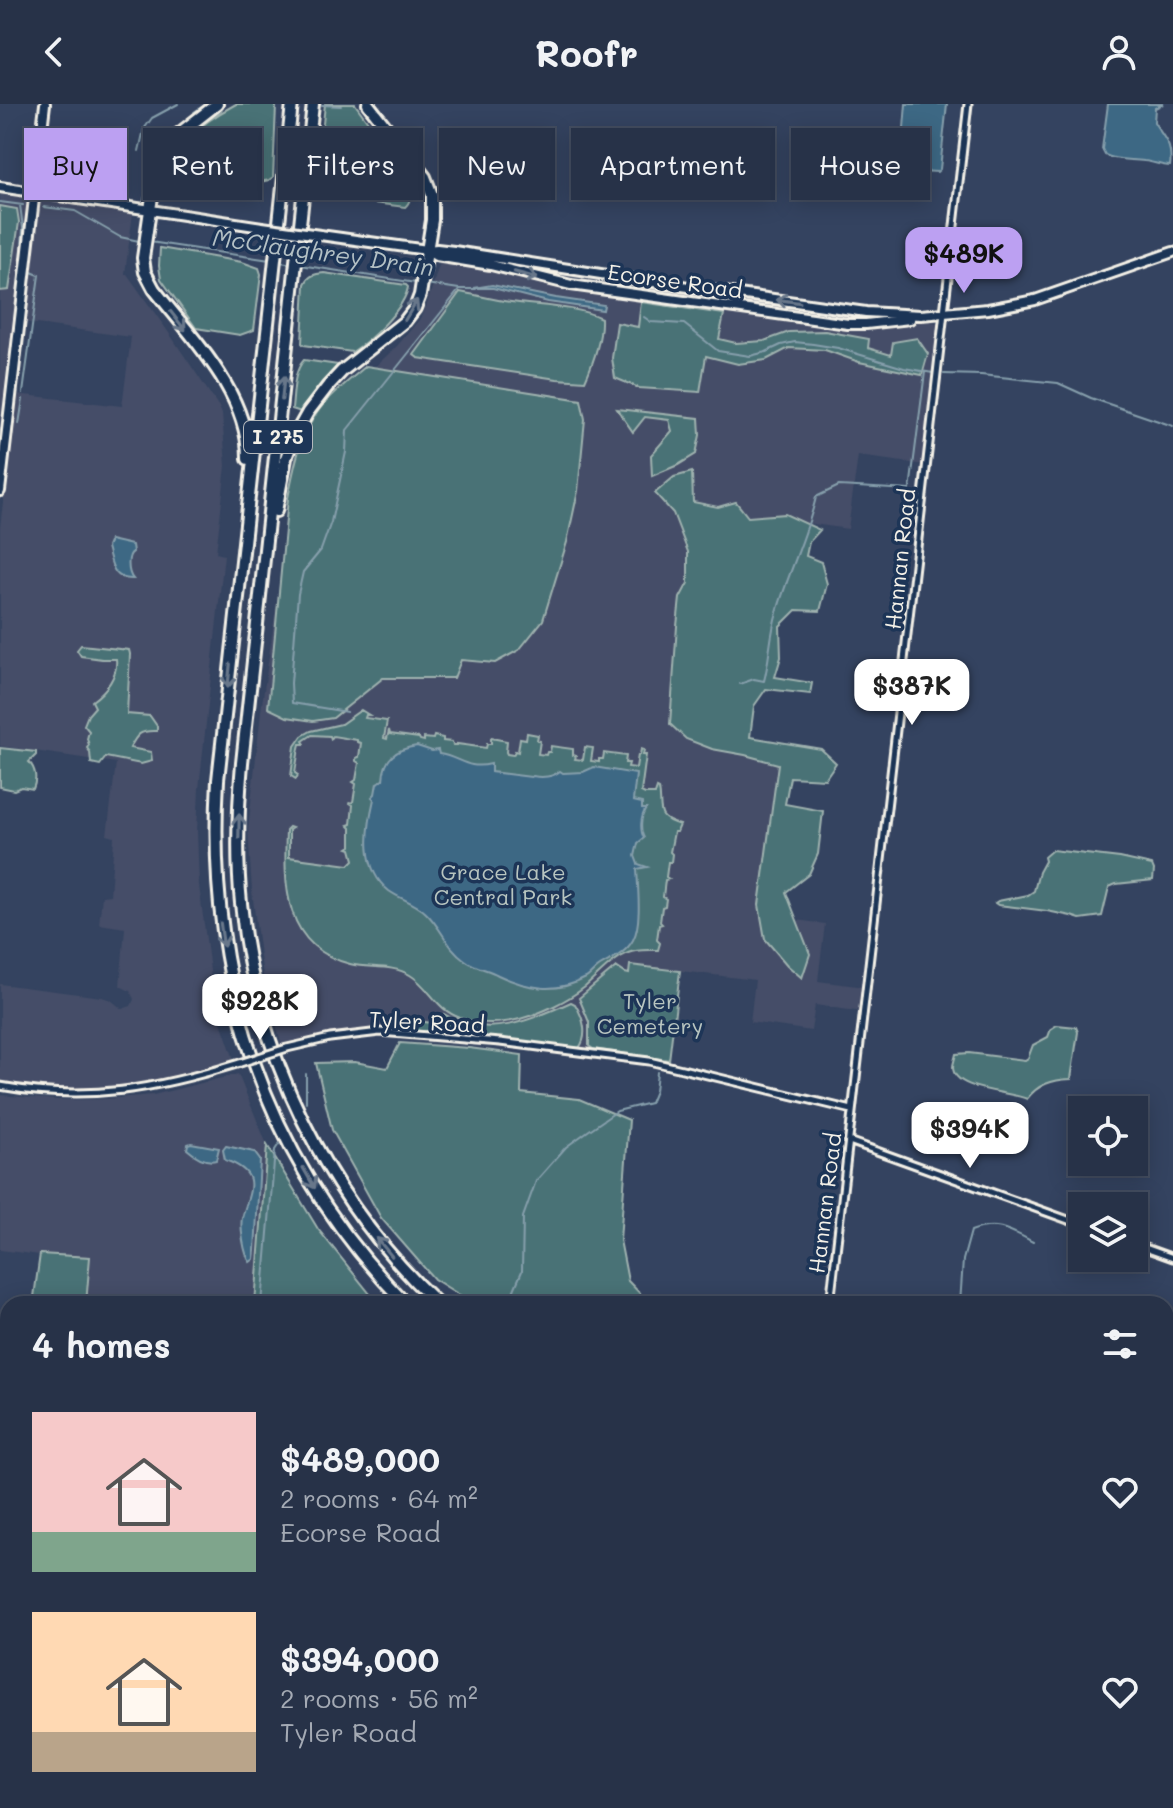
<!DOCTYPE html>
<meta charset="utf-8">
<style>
body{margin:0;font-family:Mali,sans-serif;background:#333e52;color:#f1f3f6;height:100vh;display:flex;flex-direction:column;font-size:30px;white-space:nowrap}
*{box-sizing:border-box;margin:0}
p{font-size:26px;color:#a4aab4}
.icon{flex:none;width:44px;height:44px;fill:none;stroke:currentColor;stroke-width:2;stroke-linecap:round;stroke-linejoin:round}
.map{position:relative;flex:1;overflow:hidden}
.drawer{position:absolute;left:0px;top:1192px;width:1174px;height:512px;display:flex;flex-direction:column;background:#273248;border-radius:24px 24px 0 0;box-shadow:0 4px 20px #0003,0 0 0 2px #434d60}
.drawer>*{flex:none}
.guide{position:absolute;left:24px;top:24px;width:1126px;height:72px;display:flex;gap:16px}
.buttons{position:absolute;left:1068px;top:992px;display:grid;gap:16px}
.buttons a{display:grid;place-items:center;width:80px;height:80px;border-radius:0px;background:#273248;box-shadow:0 4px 20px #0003,0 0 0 2px #434d60;font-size:40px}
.price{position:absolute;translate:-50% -68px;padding:0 18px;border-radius:16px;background:#fff;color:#222;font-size:26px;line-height:52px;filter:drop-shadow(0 2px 4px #0008)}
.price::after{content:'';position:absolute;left:50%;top:48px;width:24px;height:18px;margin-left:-12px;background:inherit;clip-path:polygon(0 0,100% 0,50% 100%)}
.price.current{background:#bca0f2;color:#111}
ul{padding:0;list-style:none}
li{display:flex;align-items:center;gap:24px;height:200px;padding:0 32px}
li span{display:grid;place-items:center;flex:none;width:224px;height:160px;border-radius:0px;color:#555}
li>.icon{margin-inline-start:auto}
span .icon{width:96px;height:96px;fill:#fffc;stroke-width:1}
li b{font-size:34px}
h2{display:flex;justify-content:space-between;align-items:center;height:96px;padding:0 32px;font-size:34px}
.tag{padding:0 28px;border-radius:0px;background:#273248;box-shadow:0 4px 20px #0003,0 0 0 2px #434d60;font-size:28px;line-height:72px}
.tag.current{background:#bca0f2;color:#111}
header{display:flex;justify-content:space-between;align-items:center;height:104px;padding:0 32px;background:#273248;font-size:36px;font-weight:700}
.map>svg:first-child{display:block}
</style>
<header><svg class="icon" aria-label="back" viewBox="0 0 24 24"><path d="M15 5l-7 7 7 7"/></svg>Roofr<svg class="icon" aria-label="person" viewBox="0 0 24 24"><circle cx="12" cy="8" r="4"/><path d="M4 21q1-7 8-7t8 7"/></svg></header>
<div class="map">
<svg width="1173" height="1704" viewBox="0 0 1173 1704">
<rect width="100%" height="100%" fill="#344360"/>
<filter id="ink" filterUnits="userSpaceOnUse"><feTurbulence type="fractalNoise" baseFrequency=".0125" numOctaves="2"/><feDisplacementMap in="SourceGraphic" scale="16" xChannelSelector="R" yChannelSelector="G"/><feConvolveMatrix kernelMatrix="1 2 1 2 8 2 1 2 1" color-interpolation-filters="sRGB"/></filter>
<g filter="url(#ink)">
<path fill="#444d67" d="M0,88L23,91L29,97L0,361Z
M49,94L133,109L125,170H127L169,229L219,303L222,310L226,362L216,449L224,451L199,685L197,727L199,781L212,882L219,912L235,958L168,978L108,986L59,987L0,979V880L102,893L111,896L122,905L131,902L134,895L130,887L120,882L125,824L99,820L102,792L110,791L114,733L107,731L116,659L0,642V423L16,290L122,302L131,233L22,218L29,175L32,166L40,99L43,95Z
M441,155L484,161L543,177L872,221L930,216L937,219L939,224L938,240L925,361L858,352L848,425L771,414L734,645L783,653L762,811L825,820L818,877L865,883L862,908L815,901L811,927L750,918L755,876L630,861L629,870L601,946L434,928L388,925L356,927L322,932L282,943L264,877L260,852L252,787L248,726L261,607L294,379L317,317L397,242L419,216L426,203Z
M238,970L268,1043L255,1200H33L40,1151L0,1146V991L58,996L103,995L153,991Z"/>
<path fill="#4a7276" stroke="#9fb2af" stroke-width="2" d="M236,0H274L276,2L273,73L269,76L247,81L169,71C171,39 210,14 236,0Z
M325,0H355L389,47L397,61H401L405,64C407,78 417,92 405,103L318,92L316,90Z
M0,102L17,105L19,118L9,186L0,187Z
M160,144L242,158L259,164L261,170L254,226L240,231L196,224L161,175L159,162Z
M324,169L406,181L408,183C405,204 370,237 352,248L304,241L302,239L305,180C309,171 315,170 324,169Z
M460,188C477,191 494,196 511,198C539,202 577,202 601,214C602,235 593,259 585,277L557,275L418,254L414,251Z
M641,198L724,210L719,235L736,239L764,237L789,228L825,227L869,235L868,244L891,251L893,238L917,234L928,250L922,271L859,258L825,246L789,244L766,256L738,260L706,252L700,288L639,284L615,274L612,254L617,219L638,223Z
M304,256L338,261L308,297L301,308L292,305C294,288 293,268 304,256Z
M366,262L581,296L585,315L578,387L567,438L543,516L519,546L495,559L461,556L454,574H383L333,614L313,617L287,613L268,604L288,394C294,363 300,331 319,306C332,289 350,276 366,262Z
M617,305L699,314L700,331L696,350L678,361L652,372L651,351L672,327L669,316L645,313L633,328Z
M692,368L693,398L718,403L736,398L748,413L785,410L820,426L809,438L806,452L821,458L827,480L820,507L796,506L780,522L781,553L775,573L812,579L810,590L766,585L754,602L750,633L821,645L836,659L825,675L790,673L785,700L823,707L818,750L809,770L786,788L810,850L802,874L787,861L765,835L759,801L778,660L745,651L712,645L686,635L670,620L677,522L680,494L688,479V448L673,409L655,389L674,373Z
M81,541L129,546L130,550L127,610L150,612L157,622V627C140,626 137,630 130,644L151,648L152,657L141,660L106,653L100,661L91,659L90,648L87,644L89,641L87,635L89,627L84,621L88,611L95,603L92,597C106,587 118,572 116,555H102L81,552L77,546Z
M361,606L369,611H366L365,614L387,617L384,634L387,635L389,626L390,630L419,634L420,636L424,637V634L433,635L434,632L443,634V637L452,638L453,641H457V640L486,644L487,640H491V634L507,637L506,648L507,650L513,651L515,647L518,648L520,634L526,635L527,629L538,631L537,636L540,637L538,650L546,651L547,648H550L551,642L573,645V651L576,652L575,655L583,656L585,643L593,644L591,657L599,658V655H603L604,649L626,652L625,659H629L628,663L636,664L638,651H640L641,645L644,646L643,651H646L641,688L645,690H655L657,684L659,685C663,706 654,714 680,721L677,728H674L670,748L672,750L671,758H668L666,773L669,775L665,776L663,793L666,795L665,802L662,803L660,818L662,820L659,821L657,836L660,839L658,846C648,846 637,845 628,849C611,856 599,871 585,883C567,897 542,909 520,915C494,922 459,921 440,901C430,891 422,878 410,871C391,860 370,865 350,860C283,843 284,781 286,726L289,723L292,724L289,726V753L349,761L354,756L351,745L348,744L351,742V724L348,721L351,720L353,701L350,699L353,698L356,680L353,678L356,676L359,659L356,657V654L359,653L361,639L357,638V636L333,632L331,635L330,632L312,631L303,637L305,640H300L299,644L295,669L298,671L296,675L291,672L295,642L302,632L311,627L341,620Z
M0,644L36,648V651L29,658C36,665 37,676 33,685L21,683L14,686L0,683Z
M1052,746L1120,754L1152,761L1154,766L1153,776L1116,780L1109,783L1102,812L1080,815L1071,812L1047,807L998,801L995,799L998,797L1028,791L1034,787L1039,768L1045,757L1044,753Z
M630,861L680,867L669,956L593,945L589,942V918L579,894L616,863L625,869L629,870Z
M571,898L575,900C583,913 589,931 579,944L463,932L459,928L457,931L412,926L416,920V917L440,920L444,910C486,936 530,917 571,898Z
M1057,921L1076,923L1078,928L1071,975C1052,976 1038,980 1027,995C1010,987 953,987 953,963C953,959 955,955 956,950L969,949L1025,956L1028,954L1033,941L1048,933L1051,925Z
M400,939L469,944L522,951L521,989L579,995L629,1016L620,1136L628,1177L650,1200H474L434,1175L381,1114L332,1026L316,959L355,958L387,964Z
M267,1041L318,1125L378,1200H255Z
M40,1150L90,1153L86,1200H33Z
M1166,1317L1173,1319V1549L1166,1543Z
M8,1444V1602L0,1607C0,1553 0,1496 8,1444Z
M89,1696H139V1704H88Z
M878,1696H928L929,1704H877Z"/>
<path fill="#3d6884" stroke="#869fac" stroke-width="2" d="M906,0H947L940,65L937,68L905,66L901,60Z
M1108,0H1163L1155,4L1154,18C1164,35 1173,40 1170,62C1161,62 1154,58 1144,57C1131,55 1116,57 1105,51L1102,45Z
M492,181L556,194L604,201L603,206L548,198L493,184H474Z
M110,436L132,441L133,448C127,451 127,468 133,475C112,476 112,460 107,443Z
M417,642L432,647L438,646L439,650C460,653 466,666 491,660V668L531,673L533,672C542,674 553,673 560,667L563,669L583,668L594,663L636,670L633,697L642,699V705H646C640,713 640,727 644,734L638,739L635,752L638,760L647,763L637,765C638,785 642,820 633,836C626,849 612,855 600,862C595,865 591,871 586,874C556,890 527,885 498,871C487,865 475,864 465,856C447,844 441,823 426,809C416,799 400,795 389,787C361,765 367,725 374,695L372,693L375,690L377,679L383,676C384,654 396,645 417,642Z
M191,1039L219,1044L216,1056C205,1059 195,1052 187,1045L188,1040Z
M226,1042L254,1048L260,1056L255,1147L254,1155L250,1158C244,1150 240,1124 242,1114C250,1085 262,1069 225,1056L223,1046Z"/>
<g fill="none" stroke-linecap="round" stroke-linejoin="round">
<path stroke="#869fac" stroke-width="2" d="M322,1L341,2
M194,8L206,0
M139,47L144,25L152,14L178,0
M0,98L23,101
M20,101L23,124L21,164L23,165
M44,103L75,107L120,133L139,137
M150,138L270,156
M280,158L294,160
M300,161L416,179
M426,180L459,185H476
M644,213L651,218L684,220L718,247L750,252L766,248L781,241L795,238L813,240L838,244L904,264L933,269
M944,270L981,271L1058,279L1091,294L1173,322
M23,289L39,171L29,167
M19,320L23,295
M740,580L754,575L764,577C770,554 770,530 777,508C788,469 807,432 816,393L839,382L910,386L925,268
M347,608L292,599L291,579L298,490L303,468L321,446L331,418L346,348L347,326L459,186
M306,998V970
M262,1200L275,1046L279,1040
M508,1200L522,1167L523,1113L536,1077L566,1043L588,1027L617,1007L650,999L655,987L657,968
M960,1200L963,1156L971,1127C997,1117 1010,1126 1033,1138
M0,1423L8,1442
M293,1704L296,1696
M548,1704L555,1696"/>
<defs>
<path id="minor" d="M287,944L330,934L380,928L500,938L649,957L852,1006
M0,982C89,998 155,985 240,959
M849,1037L1082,1121
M1134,1140L1173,1154
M830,1200L968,0
M772,1704L773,1696"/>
<path id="major" d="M0,83L262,123
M320,131L427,146L437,145L454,147L639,176L866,208L921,211L988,205L1035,196L1173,148
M428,147L436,152L491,161L571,181L848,220H866L910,215
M0,387L45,0
M0,1659L8,1667
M34,1696L40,1704"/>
<path id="highway" d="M217,0L171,36L161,49L156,65L143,154L145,168L154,185C192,234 249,290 248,355
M292,0L218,676C206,876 264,1056 406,1200
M313,0L242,659C238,705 236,752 241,799C255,950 327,1096 438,1200
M276,407L286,354L294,333L308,308L328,282L342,267L405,217L415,204L420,191L432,116V91L425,73L368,0
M1166,1569L1173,1577
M1166,1603L1173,1611
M1166,1636L1173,1658"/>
</defs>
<use href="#minor" stroke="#f4f1e8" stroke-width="11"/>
<use href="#major" stroke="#f4f1e8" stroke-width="14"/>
<use href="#highway" stroke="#f4f1e8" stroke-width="16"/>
<use href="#minor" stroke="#1d3557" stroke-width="5"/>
<use href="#major" stroke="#1d3557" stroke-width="8"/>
<use href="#highway" stroke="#1d3557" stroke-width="10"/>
<defs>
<path id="minor-bridge" d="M240,959L287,944"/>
<path id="major-bridge" d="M262,123L320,131"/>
</defs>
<use href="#minor-bridge" stroke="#f4f1e8" stroke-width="11" stroke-linecap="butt"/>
<use href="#major-bridge" stroke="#f4f1e8" stroke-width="14" stroke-linecap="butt"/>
<use href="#minor-bridge" stroke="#1d3557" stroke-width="5"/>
<use href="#major-bridge" stroke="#1d3557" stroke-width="8"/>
</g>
<defs><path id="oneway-shaft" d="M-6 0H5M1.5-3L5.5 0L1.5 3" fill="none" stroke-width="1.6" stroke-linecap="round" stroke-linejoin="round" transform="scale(2)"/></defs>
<g stroke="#68778a">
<use href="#oneway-shaft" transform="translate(526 171) rotate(15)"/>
<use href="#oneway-shaft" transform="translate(788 197) rotate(-172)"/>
<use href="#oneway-shaft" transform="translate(411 206) rotate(-59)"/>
<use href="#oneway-shaft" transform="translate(178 217) rotate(52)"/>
<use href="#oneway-shaft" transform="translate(283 284) rotate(-84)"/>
<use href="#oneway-shaft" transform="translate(229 572) rotate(96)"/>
<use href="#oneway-shaft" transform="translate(239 722) rotate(-89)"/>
<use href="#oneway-shaft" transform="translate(222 831) rotate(82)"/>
<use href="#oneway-shaft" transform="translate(309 1074) rotate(60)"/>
<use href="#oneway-shaft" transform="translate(384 1143) rotate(-130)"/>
</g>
</g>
<g text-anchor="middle" stroke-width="7" stroke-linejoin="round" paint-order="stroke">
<rect fill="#1d3557" stroke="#b4b9bc" stroke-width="2" x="244" y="317" width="68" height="32" rx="6"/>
<g font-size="20" font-weight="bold" fill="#f4f1e8">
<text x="278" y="340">I 275</text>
</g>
<g font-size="22" fill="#f4f1e8" stroke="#1d3557">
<text transform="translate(675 177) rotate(8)" y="8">Ecorse Road</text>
<text transform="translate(900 455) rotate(-84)" y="8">Hannan Road</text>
<text transform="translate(427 918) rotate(3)" y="8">Tyler Road</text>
<text transform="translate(825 1099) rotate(-83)" y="8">Hannan Road</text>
</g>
<g font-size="22" fill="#b8c5c0" stroke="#1d3557">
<text x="503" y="776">Grace Lake<tspan x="503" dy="25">Central Park</tspan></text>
<text x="650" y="905">Tyler<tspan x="650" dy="25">Cemetery</tspan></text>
</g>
<g font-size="24" font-style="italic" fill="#b4c1c5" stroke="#1d3557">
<text transform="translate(323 149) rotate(8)" y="8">McClaughrey Drain</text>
</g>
</g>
</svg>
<div class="buttons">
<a><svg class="icon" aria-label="locate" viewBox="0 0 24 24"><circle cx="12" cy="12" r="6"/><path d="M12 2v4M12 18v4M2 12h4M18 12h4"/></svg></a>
<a><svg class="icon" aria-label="layers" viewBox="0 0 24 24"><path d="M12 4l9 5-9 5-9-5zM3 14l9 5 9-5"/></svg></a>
</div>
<b class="price current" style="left:964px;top:191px">$489K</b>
<b class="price" style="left:912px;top:623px">$387K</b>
<b class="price" style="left:260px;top:938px">$928K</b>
<b class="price" style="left:970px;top:1066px">$394K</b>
<div class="guide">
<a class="tag current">Buy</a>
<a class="tag">Rent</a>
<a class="tag">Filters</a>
<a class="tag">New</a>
<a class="tag">Apartment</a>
<a class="tag">House</a>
</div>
<section class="drawer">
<h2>4 homes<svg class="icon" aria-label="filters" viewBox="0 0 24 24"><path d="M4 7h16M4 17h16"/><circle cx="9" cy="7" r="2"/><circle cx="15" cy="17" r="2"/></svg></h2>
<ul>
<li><span style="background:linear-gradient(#f6c9c9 75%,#7fa58c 0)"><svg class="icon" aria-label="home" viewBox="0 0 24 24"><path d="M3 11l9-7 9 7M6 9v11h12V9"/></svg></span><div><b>$489,000</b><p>2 rooms · 64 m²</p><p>Ecorse Road</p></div><svg class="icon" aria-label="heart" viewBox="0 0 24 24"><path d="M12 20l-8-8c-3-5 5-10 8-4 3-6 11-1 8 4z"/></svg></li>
<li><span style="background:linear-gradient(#ffd9b3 75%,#b9a48a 0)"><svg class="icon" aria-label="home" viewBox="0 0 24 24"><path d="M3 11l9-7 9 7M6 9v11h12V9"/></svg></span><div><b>$394,000</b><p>2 rooms · 56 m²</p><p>Tyler Road</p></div><svg class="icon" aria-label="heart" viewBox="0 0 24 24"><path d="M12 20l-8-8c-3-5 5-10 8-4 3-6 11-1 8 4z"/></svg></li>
</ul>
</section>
</div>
